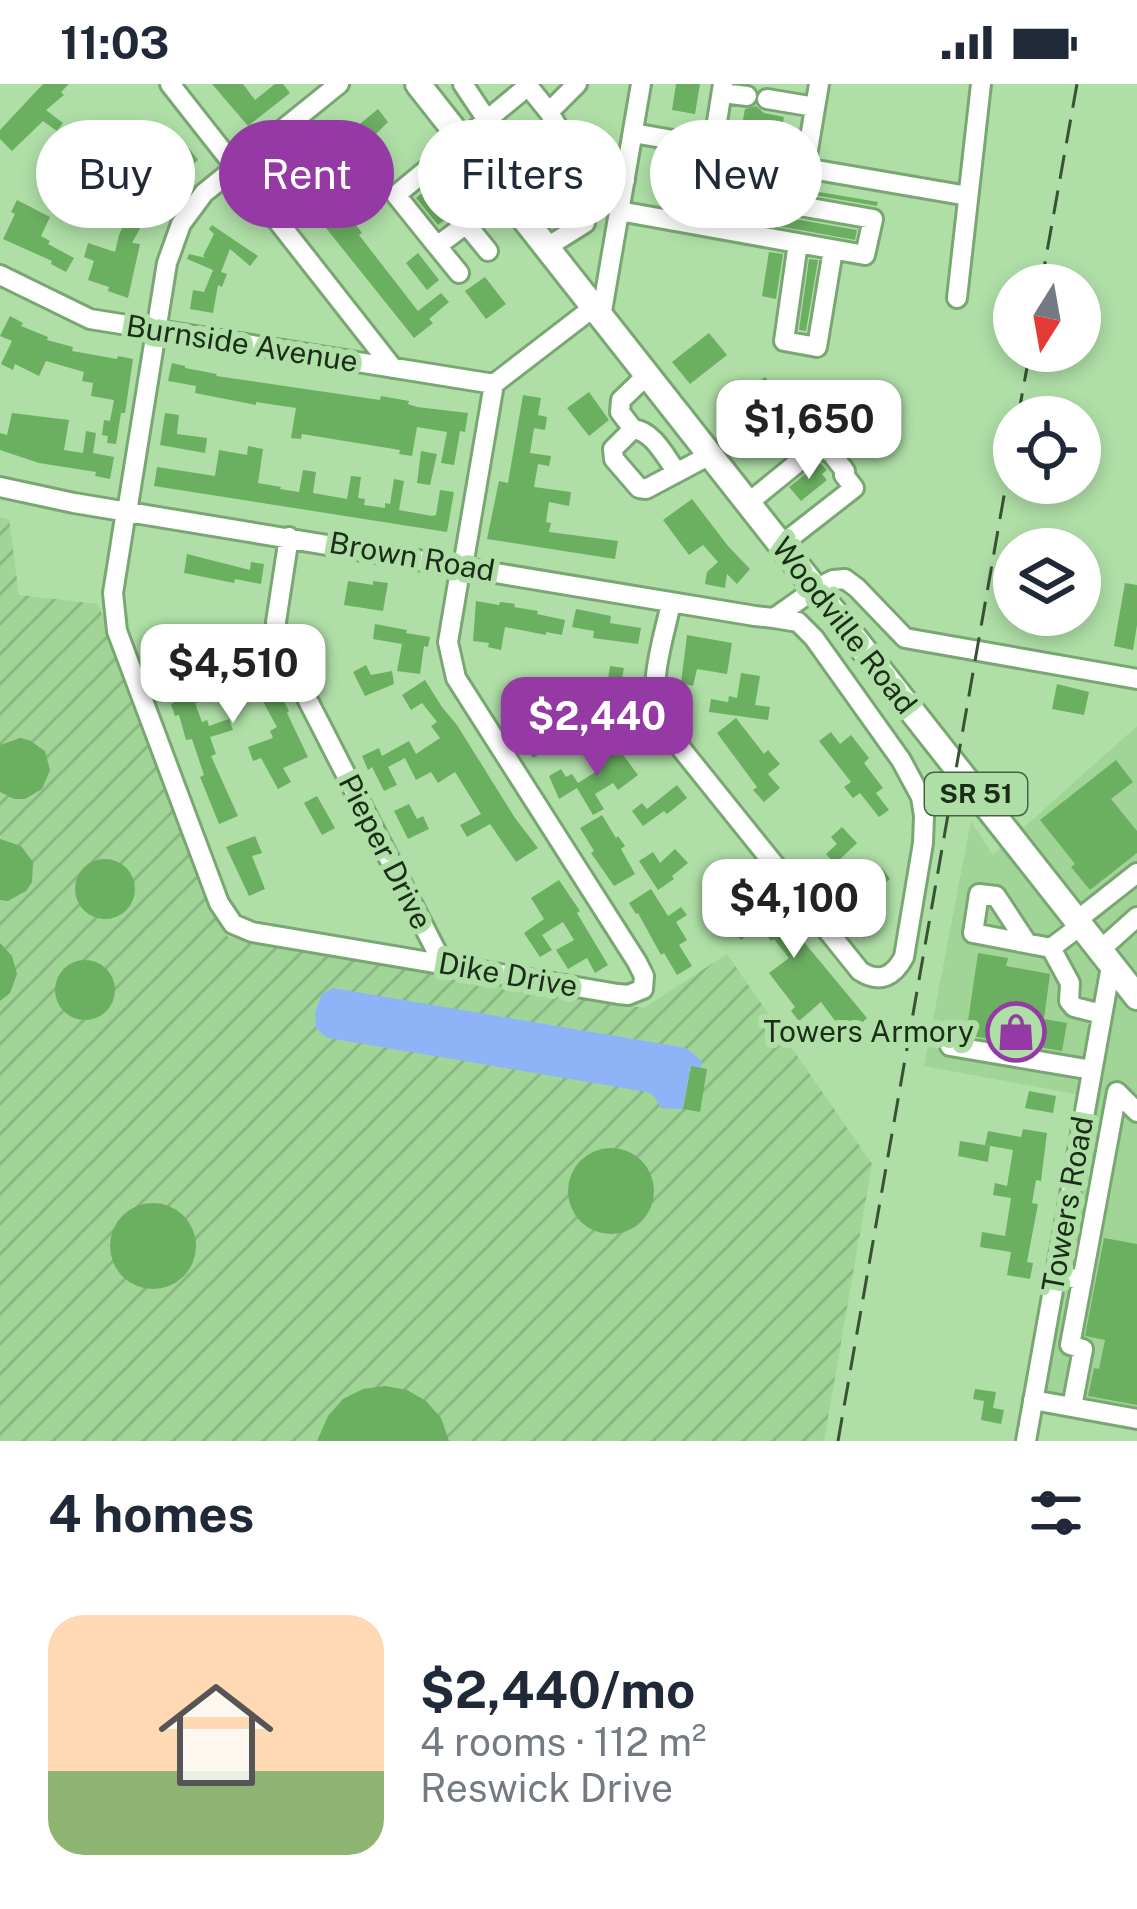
<!DOCTYPE html>
<meta charset="utf-8">
<style>
body{margin:0;font-family:"Public Sans",sans-serif;background:#f2f2f3;color:#1f2937;height:100vh;display:flex;flex-direction:column;font-size:45px;white-space:nowrap}
*{box-sizing:border-box;margin:0}
p{font-size:39px;color:#747a83}
.icon{flex:none;width:66px;height:66px;fill:none;stroke:currentColor;stroke-width:2;stroke-linecap:round;stroke-linejoin:round}
.map{position:relative;height:1357px;overflow:hidden}
.drawer{display:flex;flex-direction:column;background:#fff;flex:1}
.drawer>*{flex:none}
.banner{position:absolute;left:36px;top:36px;width:1065px;height:108px;display:flex;gap:24px}
.needle{width:78px;rotate:191deg}
.buttons{position:absolute;left:993px;top:180px;display:grid;gap:24px}
.buttons a{display:grid;place-items:center;width:108px;height:108px;border-radius:50%;background:#fff;box-shadow:0 6px 18px #0003;font-size:60px}
.price{position:absolute;translate:-50% -102px;padding:0 27px;border-radius:24px;background:#fff;color:#222;font-size:39px;line-height:78px;filter:drop-shadow(0 3px 6px #0008)}
.price::after{content:'';position:absolute;left:50%;top:72px;width:36px;height:27px;margin-left:-18px;background:inherit;clip-path:polygon(0 0,100% 0,50% 100%)}
.price.on{background:#953aa5;color:#fff}
ul{padding:0;list-style:none}
li{display:flex;align-items:center;gap:36px;height:300px;padding:0 48px}
li+li{border-top:3px solid #e0e1e3}
li span{display:grid;place-items:center;flex:none;width:336px;height:240px;border-radius:36px;color:#555}
li>.icon{margin-inline-start:auto}
span .icon{width:144px;height:144px;fill:#fffc;stroke-width:1}
li b{font-size:51px}
h2{display:flex;justify-content:space-between;align-items:center;height:144px;padding:0 48px;font-size:51px}
.tag{padding:0 42px;border-radius:54px;background:#fff;box-shadow:0 6px 18px #0003;font-size:42px;line-height:108px}
.tag.on{background:#953aa5;color:#fff}
.status{display:flex;justify-content:space-between;align-items:center;height:84px;padding:0 60px;background:#fff;direction:ltr}
.status svg{height:33px;fill:currentColor}
.map>svg:first-child{display:block}
</style>
<div class="status"><b>11:03</b><svg viewBox="0 0 49 12"><path d="M0 12V9h3v3zM5 12V6h3v6zM10 12V3h3v9zM15 12V0h3v12zM26 1h20v11H26zM47 4h2v5h-2z"/></svg></div>
<div class="map">
<svg width="1137" height="1357" viewBox="0 0 1137 1357">
<defs>
<pattern id="industrial-furrows" width="10" height="10" patternUnits="userSpaceOnUse" patternTransform="scale(3)"><rect width="10" height="10" fill="#a0d597"/><path d="M-1 1l2-2M0 10L10 0M9 11l2-2" fill="none" stroke="#89b781"/></pattern>
</defs>
<rect width="100%" height="100%" fill="#afdfa7"/>
<path fill="#a0d597" d="M1137,642V1344L1039,1326L1096,1014L924,982L971,737L993,771Z"/>
<path fill="url(#industrial-furrows)" d="M0,433L9,435L19,511L98,520L228,853L644,924L727,870L872,1080L824,1357H0Z"/>
<path fill="#8eb4f7" d="M333,904L686,964L702,977L701,984L690,983L683,1025L661,1024L654,1012L647,1008L328,954L316,945L315,928L322,910Z"/>
<path fill="#6baf61" d="M43,0H69L61,8L64,11L46,26L63,39L57,47L43,37L12,67L0,55V46Z
M212,0H243L255,16L275,0H283L290,9L248,42Z
M676,0H700L695,30L672,26Z
M756,22L764,29L784,33L772,100L878,118L877,122L710,93L698,99L692,127L664,122L667,103L694,108L698,87L732,93L745,25Z
M378,25L388,38L367,59L355,44Z
M319,47L330,60L286,93L277,81Z
M188,63L198,76L172,100L161,91L181,67Z
M439,96L460,124L438,141L416,114Z
M310,99L345,143L353,137L362,149L359,151L418,227L441,209L449,218L429,235L433,239L414,254L298,109Z
M17,116L50,133L41,152L50,157L48,160L74,174L66,188L51,180L52,177L3,155L15,130L11,128Z
M136,116L154,126L146,141L143,139L132,159L140,160L128,214L108,207L109,203L88,196L94,177L84,173L88,159L115,168L119,151Z
M720,122L857,146L855,156L806,147L719,132Z
M212,141L258,172L250,182L230,165L221,188L227,190L222,203L218,201L213,229L190,225L193,206L204,208L213,186L187,175L189,170L206,174L203,172L214,150L209,145Z
M769,168L783,170L776,215L762,212Z
M418,169L439,196L427,206L406,179Z
M809,175L818,176L806,247L799,246Z
M485,193L506,220L486,235L465,207Z
M10,232L23,239L21,242L48,253L47,256L73,263L72,267L117,275L118,272L133,275L125,329H121L116,360L107,359L108,352L102,351L104,336L110,337L114,316L91,312L93,299L82,297L84,288L46,277L39,292L15,280L13,286L1,280L12,257L0,252Z
M709,249L727,271L690,300L672,278Z
M172,279L185,282V284L217,290L216,292L380,316L381,312L409,317L408,320L417,323L468,329L465,348L460,347L454,381L441,379L447,348L417,343L412,372L399,370L400,366L302,350L301,355L291,354L296,324L256,318V321L195,309L196,302L168,297Z
M765,293L786,321L761,339L741,312Z
M589,308L609,336L589,352L567,324Z
M523,311L541,314L538,331L547,333L545,346L534,344L530,369L551,372L549,382L538,380L534,403L571,408L569,422L549,418L546,438L551,439L549,448L618,457L615,475L487,455L499,397L508,399Z
M12,329L69,336L64,366L83,369L86,347L96,349L93,369L114,373L110,395L95,392L96,388L39,379L0,366V349L7,351Z
M165,329L179,331L177,350L207,354L205,369L160,361Z
M248,362L263,365L258,399L281,403L280,405L299,408L303,386L316,388L313,409L347,415L351,392L361,393L358,414L365,415L364,421L385,424V419L390,420L394,395L404,397L399,426L432,432L436,431L440,406L454,408L447,448L154,402L157,383L215,392L219,366L247,371Z
M421,367L437,370L430,401L417,399Z
M820,379L827,386L822,390L827,396L801,417L789,403Z
M692,415L728,462L750,485L737,500L727,490L725,504L705,500L707,488L718,478L703,461L689,471L663,436Z
M187,470L250,486L251,478L264,480L261,500L235,495L234,499L184,489Z
M348,497L373,501V497L388,499L383,527L344,521Z
M1125,499L1137,501V541L1133,566L1114,562Z
M476,517L499,521L500,518L515,520L514,523L538,527L537,530L565,536L562,551L546,548V551L505,543L501,566L488,563L489,559L473,557Z
M576,525L611,532L610,539L641,544L638,560L593,554L594,547L572,543Z
M375,540L407,546L406,549L430,553L428,563L424,562L420,590L397,587L402,560L373,555Z
M687,551L732,559L727,590L697,585L693,602L681,599Z
M256,575L278,616L282,614L289,627L287,629L308,673L283,684L291,698L278,705L261,674L253,677L248,663L273,654L270,647L277,643L256,605L236,614L232,605L195,619L202,638L207,636L209,642L229,635L233,646L210,653L216,670L211,672L238,732L219,740L200,693L204,691L192,655L186,656L179,631L175,632L171,620L174,619L165,592L179,588L180,592L191,590L226,576L231,589Z
M366,581L371,591L392,587L394,600L365,612L353,588Z
M610,582L624,584L621,600L638,603L635,617L611,613L613,602L607,601Z
M741,589L760,592L755,621L770,623L768,636L709,628L711,615L728,618L729,612L737,614Z
M425,596L442,623L457,641L515,734L538,764L516,778L490,740L467,753L460,741L481,730L455,688L438,699L431,688L416,696L405,674L388,683L397,701L384,707L372,683L368,686L362,672L379,664L382,672L409,657L416,670L440,654L431,642L437,638L422,619L411,626L402,611Z
M1057,600L1089,608L1084,631L1052,625Z
M522,608L529,620L524,623L534,640L558,625L566,637L551,646L558,659L533,674L501,621Z
M736,634L764,670L768,666L780,680L768,690L780,704L764,718L753,706L757,703L717,649Z
M831,648L840,660L851,651L869,674L864,679L883,704L876,709L889,726L879,733L860,709L853,714L844,703L851,698L819,657Z
M20,654L29,656L45,667L50,686L42,705L25,715H14L0,708V661Z
M615,660L638,691L618,706L613,699L595,710L604,725L593,731L577,704L559,715L549,692L561,685L566,693L572,690L578,699L602,684L595,675Z
M1116,676L1133,698L1111,715L1137,747V769L1090,806L1071,783L1075,780L1040,736Z
M677,701L687,714L667,730L664,727L643,742L632,727L642,719L647,725Z
M317,712L335,744L322,751L304,719Z
M409,720L417,735L423,732L429,745L408,755L394,727Z
M602,731L616,754L618,752L625,762L621,765L635,790L614,802L591,769L594,767L580,744Z
M842,743L857,759L835,780L826,770L837,760L831,753Z
M255,752L262,769L252,772L265,805L249,812L226,763Z
M0,755L21,762L33,778L32,798L26,807L8,817L0,816Z
M675,765L688,779L672,792L674,795L658,806L639,777L653,768L660,779Z
M75 805a30 30 0 1 1 60 0a30 30 0 1 1-60 0Z
M882,784L890,795L868,812L870,814L866,818L882,840L864,854L855,842L857,840L841,819Z
M755,790L763,802L761,804L779,828L867,934L843,957L830,944L836,938L821,918L799,937L791,927L795,923L769,889L789,874L774,855L771,857L759,841L741,856L732,845L743,837L724,812Z
M559,796L580,827L577,829L608,881L595,889L587,874L568,885L556,866L574,856L563,838L542,851L552,866L540,873L524,849L544,835L531,814Z
M651,805L668,832L681,823L687,831L676,838L687,856L679,861L692,882L677,891L664,869L661,871L638,829L636,830L629,819Z
M0,859L12,872L17,890L10,909L0,917Z
M978,869L1008,874L1006,882L1050,890L1044,935L1067,939L1062,967L966,951Z
M55 906a30 30 0 1 1 60 0a30 30 0 1 1-60 0Z
M691,982L707,985L700,1028L683,1025Z
M1029,1007L1056,1012L1053,1029L1025,1024Z
M1023,1045L1047,1049L1041,1097L1036,1096L1032,1119L1038,1120L1027,1178L1033,1179L1030,1195L1007,1191L1011,1168L980,1163L982,1148L1005,1152L1011,1114L993,1111L995,1099L1007,1102L1013,1066L985,1061L988,1047L1021,1053Z
M960,1057L990,1062L988,1078L958,1072Z
M568 1107a43 43 0 1 1 86 0a43 43 0 1 1-86 0Z
M110 1162a43 43 0 1 1 86 0a43 43 0 1 1-86 0Z
M1104,1154L1137,1160V1321L1088,1312L1094,1284L1099,1285L1105,1256L1085,1252Z
M385,1302L407,1306L426,1317L441,1334L449,1357H317L328,1332L343,1315L363,1305Z
M975,1305L996,1308L993,1324L1004,1326L1001,1340L981,1336L984,1317L973,1315Z"/>
<g fill="none" stroke-linecap="round" stroke-linejoin="round">
<defs>
<path id="minor" d="M170,0L393,284
M463,0L525,93L585,139L547,163
M819,0L805,84L968,112
M722,9L747,12
M767,15L815,23
M549,28L577,0
M633,49L713,63L723,0
M566,57L549,28L528,2L396,111L437,162L505,111L566,57L625,96
M619,127C701,142 783,157 865,171L873,135L709,106L704,142
M466,140L488,167
M798,159L784,257L817,263L833,166
M437,162L459,189
M0,191L90,235L494,300
M957,214L981,0
M601,233L641,0
M647,291L621,316L620,328L633,345L613,365L614,375L639,404L646,405L710,371
M633,345C653,347 665,372 676,387
M835,374L853,337
M0,403L74,419L755,532L774,534L815,505L833,496L845,495L857,504L905,554L1137,595
M748,419L812,367L821,365L831,369L845,387L844,391L854,404L781,461
M126,427L113,509L117,547L219,819L233,840L252,848L618,910L628,911L643,905L644,892L637,878L456,594L448,558L461,481
M127,428L167,179L181,140L204,109L339,0
M289,453L276,538L278,558L443,880
M463,482L494,300L594,223
M671,519C663,558 645,605 663,642L860,887C880,900 894,892 904,873L923,759L924,732L921,713L901,676L814,554L798,538L774,534
M1076,837L1137,789
M1080,842L1051,864L1070,899L1069,917L1074,923L1102,930
M1027,859L996,812L979,810L973,849L1051,864
M1099,867L1137,833
M950,962L1092,986
M1082,1197L1117,1008L1137,1028
M1033,1316L1137,1335
M1072,1323L1083,1265L1070,1261L1082,1197L1072,1194
M1026,1357L1111,882"/>
<path id="major" d="M418,0L1137,913"/>
</defs>
<use href="#minor" stroke="#79a772" stroke-width="24"/>
<use href="#major" stroke="#79a772" stroke-width="30"/>
<use href="#minor" stroke="#fff" stroke-width="18"/>
<use href="#major" stroke="#fff" stroke-width="24"/>
<path stroke="#395135" stroke-width="3" stroke-dasharray="24 12" stroke-linecap="butt" d="M1041,201L1077,0
M1018,333L1030,267
M838,1357L1014,355"/>
</g>
<defs>
<symbol id="shop-ring" viewBox="-11 -11 22 22"><circle r="9.5" fill="#afdfa7" stroke="#953aa5" stroke-width="1.5"/><path d="M-5-2.5h2.3a2.7 3.5 0 0 1 5.4 0H5L5.5 6h-11ZM-1.5-2.5h3a1.5 2.3 0 0 0-3 0Z" fill="#953aa5"/></symbol>
</defs>
<g fill-rule="evenodd">
<use href="#shop-ring" x="983" y="915" width="66" height="66"/>
</g>
<g text-anchor="middle" stroke-width="12" stroke-linejoin="round" paint-order="stroke">
<rect fill="#afdfa7" stroke="#476243" stroke-width="3" x="925" y="689" width="102" height="42" rx="9"/>
<g font-size="27" font-weight="bold" fill="#1b2d18">
<text x="976" y="719">SR 51</text>
</g>
<g font-size="30" fill="#1b2d18" stroke="#afdfa7">
<text transform="translate(242 260) rotate(9)" y="10">Burnside Avenue</text>
<text transform="translate(412 473) rotate(10)" y="10">Brown Road</text>
<text transform="translate(844 542) rotate(52)" y="10">Woodville Road</text>
<text transform="translate(385 768) rotate(63)" y="10">Pieper Drive</text>
<text transform="translate(508 891) rotate(10)" y="10">Dike Drive</text>
<text transform="translate(1068 1120) rotate(-80)" y="10">Towers Road</text>
</g>
<g font-size="30" fill="#1b2d18" stroke="#afdfa7" text-anchor="end">
<text x="974" y="958">Towers Armory</text>
</g>
</g>
</svg>
<div class="buttons">
<a><svg class="needle" viewBox="-14 -14 28 28"><path d="M0-13l5 13h-10z" fill="#e53935"/><path d="M0 13l5-13h-10z" fill="#747a83"/></svg></a>
<a><svg class="icon" aria-label="locate" viewBox="0 0 24 24"><circle cx="12" cy="12" r="6"/><path d="M12 2v4M12 18v4M2 12h4M18 12h4"/></svg></a>
<a><svg class="icon" aria-label="layers" viewBox="0 0 24 24"><path d="M12 4l9 5-9 5-9-5zM3 14l9 5 9-5"/></svg></a>
</div>
<b class="price" style="left:809px;top:398px">$1,650</b>
<b class="price" style="left:233px;top:642px">$4,510</b>
<b class="price on" style="left:597px;top:695px">$2,440</b>
<b class="price" style="left:794px;top:877px">$4,100</b>
<div class="banner">
<a class="tag">Buy</a>
<a class="tag on">Rent</a>
<a class="tag">Filters</a>
<a class="tag">New</a>
</div>
</div>
<section class="drawer">
<h2>4 homes<svg class="icon" aria-label="filters" viewBox="0 0 24 24"><path d="M4 7h16M4 17h16"/><circle cx="9" cy="7" r="2"/><circle cx="15" cy="17" r="2"/></svg></h2>
<ul>
<li><span style="background:linear-gradient(#ffd9b3 65%,#8fb573 0)"><svg class="icon" aria-label="home" viewBox="0 0 24 24"><path d="M3 11l9-7 9 7M6 9v11h12V9"/></svg></span><div><b>$2,440/mo</b><p>4 rooms · 112 m²</p><p>Reswick Drive</p></div></li>
</ul>
</section>
